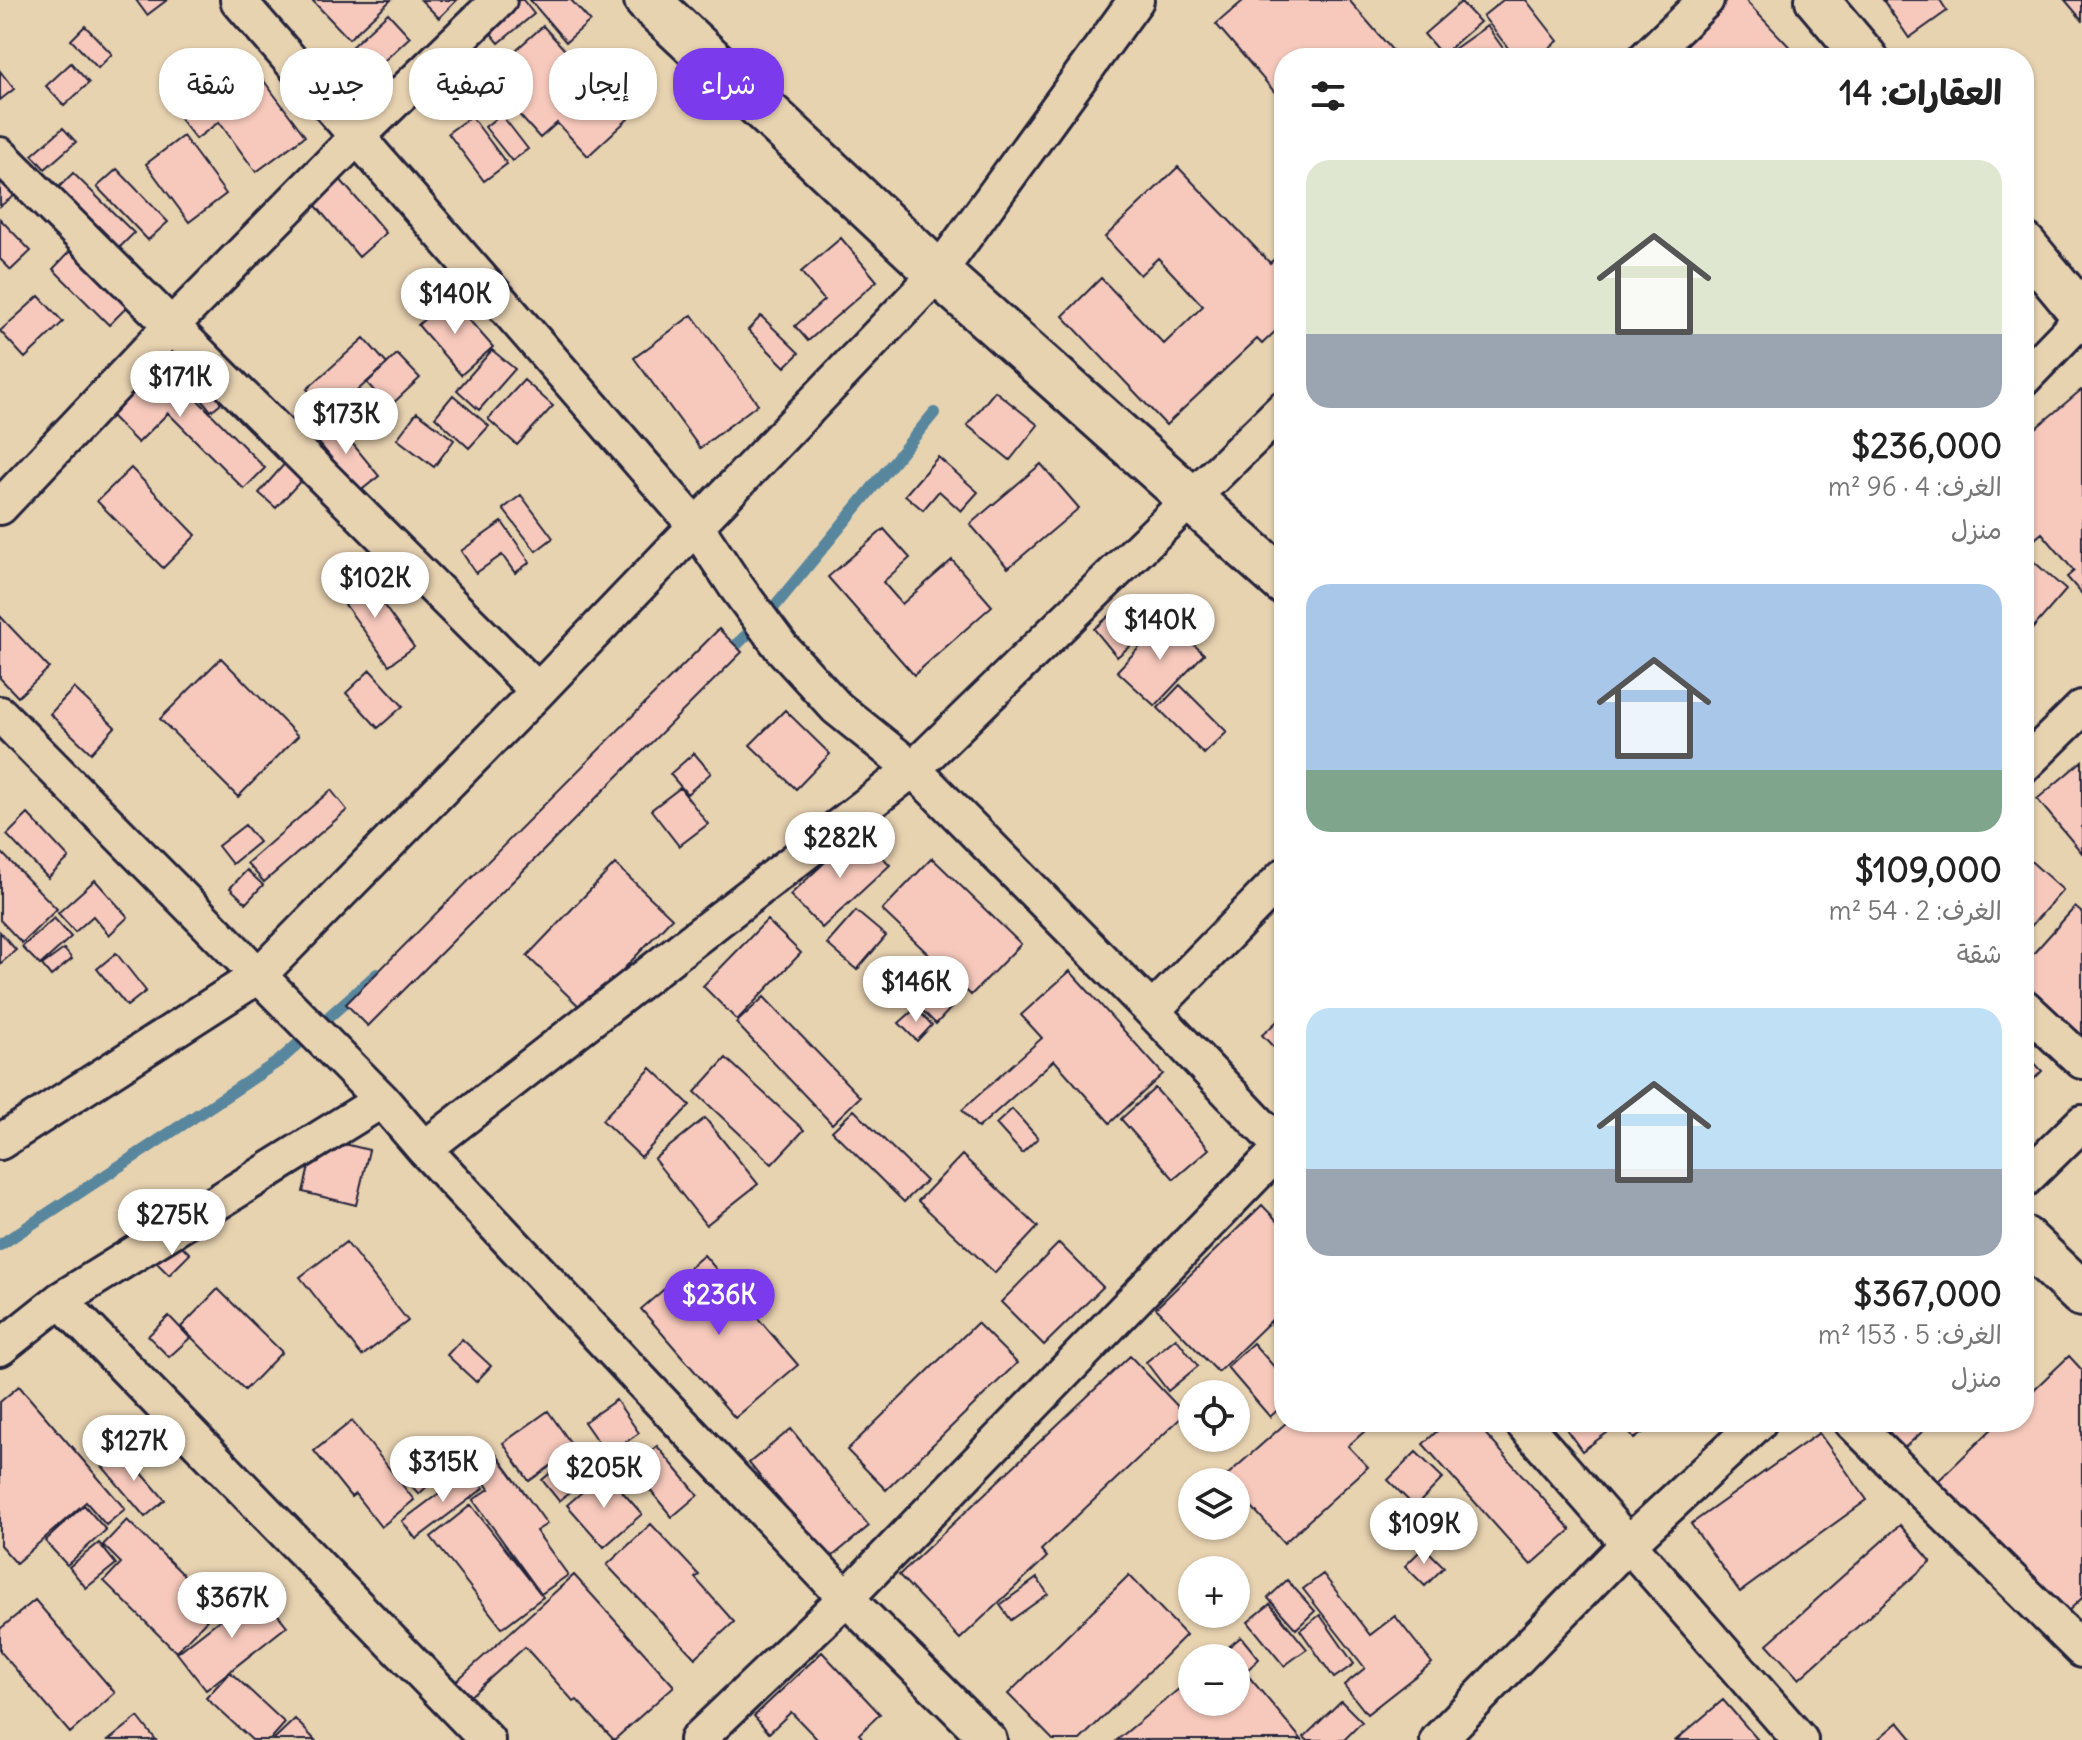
<!DOCTYPE html>
<html lang="ar">
<meta charset="utf-8">
<style>
body{margin:0;font-family:Delius,"Playpen Sans Arabic",sans-serif;background:#f6f6f6;color:#222;direction:rtl;height:100vh;display:flex;flex-direction:column;font-size:30px;white-space:nowrap}
*{box-sizing:border-box;margin:0}
p{font-size:26px;color:#767676}
.icon{flex:none;width:44px;height:44px;fill:none;stroke:currentColor;stroke-width:2;stroke-linecap:round;stroke-linejoin:round}
.map{position:relative;flex:1;overflow:hidden;direction:ltr}
.sheet{position:absolute;left:1274px;top:48px;width:760px;height:1384px;display:flex;flex-direction:column;background:#fff;border-radius:32px;box-shadow:0 2px 6px #0004;direction:rtl}
.sheet>*{flex:none}
.banner{position:absolute;left:24px;top:48px;width:760px;height:72px;direction:rtl;display:flex;gap:16px}
.tools{position:absolute;left:1178px;top:1380px;display:grid;gap:16px}
.tools a{display:grid;place-items:center;width:72px;height:72px;border-radius:50%;background:#fff;box-shadow:0 2px 6px #0004;font-size:40px}
.price{position:absolute;translate:-50% -68px;padding:0 18px;border-radius:28px;background:#fff;color:#222;font-size:26px;line-height:52px;filter:drop-shadow(0 2px 4px #0008)}
.price::after{content:'';position:absolute;left:50%;top:48px;width:24px;height:18px;margin-left:-12px;background:inherit;clip-path:polygon(0 0,100% 0,50% 100%)}
.price.selected{background:#7c3aed;color:#fff}
ul{padding:0;list-style:none}
li{display:grid;align-content:center;gap:16px;height:424px;padding:0 32px}
li span{display:grid;place-items:center;height:248px;border-radius:24px;color:#555}
li>.icon{margin-inline-start:auto}
span .icon{width:144px;height:144px;fill:#fffc;stroke-width:1}
li b{font-size:34px}
h2{display:flex;justify-content:space-between;align-items:center;height:96px;padding:0 32px;font-size:34px}
.tag{padding:0 28px;border-radius:32px;background:#fff;box-shadow:0 2px 6px #0004;font-size:28px;line-height:72px}
.tag.selected{background:#7c3aed;color:#fff}
.map>svg:first-child{display:block}
</style>
<div class="map">
<svg width="2082" height="1740" viewBox="0 0 2082 1740">
<rect width="100%" height="100%" fill="#e8d3b1"/>
<filter id="ink" filterUnits="userSpaceOnUse"><feTurbulence type="fractalNoise" baseFrequency=".0125" numOctaves="2"/><feDisplacementMap in="SourceGraphic" scale="16" xChannelSelector="R" yChannelSelector="G"/><feConvolveMatrix kernelMatrix="1 2 1 2 8 2 1 2 1" color-interpolation-filters="sRGB"/></filter>
<g filter="url(#ink)">
<g fill="none" stroke-linecap="round" stroke-linejoin="round">
<path stroke="#59869d" stroke-width="12" d="M724,657L770,612L934,413
M0,1245L279,1061L377,974"/>
</g>
<path fill="#f7c9bc" stroke="#22223b" stroke-width="2" d="M136,0H167L147,15Z
M312,0H391L349,39Z
M421,0H457L439,18Z
M513,0H523L534,14L499,43L483,24Z
M530,0H571L590,21L566,42Z
M1244,0H1349L1399,58H1284V103L1216,24Z
M1503,0H1526L1558,41L1536,58H1516L1483,16Z
M1711,0H1745L1800,58H1739L1733,51L1725,58H1649Z
M1883,0H1940L1947,11L1909,38Z
M2065,0H2082V20Z
M1461,2L1480,22L1442,55L1424,34Z
M388,13L410,37L371,73L349,49Z
M85,26L112,54L98,68L71,40Z
M543,26L628,119L588,156L557,123L540,138L506,100L521,86L500,64Z
M1487,26L1510,58H1450L1447,54Z
M71,63L89,83L64,106L46,86Z
M252,65L305,136L256,172L219,122L196,139L180,119Z
M0,71L14,89L0,100Z
M501,114L528,149L512,161L485,127Z
M471,116L507,164L484,181L448,133Z
M63,128L76,142L45,169L32,155Z
M183,136L226,194L189,222L146,164Z
M1178,167L1270,263L1281,253L1284,256V323L1262,344L1257,339L1166,425L1063,316L1101,278L1164,344L1203,306L1158,258L1140,275L1105,237Z
M117,169L168,222L148,240L97,187Z
M73,173L134,233L115,252L54,192Z
M0,174L14,196L0,206Z
M339,178L386,233L359,257L312,201Z
M0,219L31,251L11,270L0,259Z
M841,238L877,281L808,341L795,326L824,300L801,272Z
M73,248L130,304L109,325L53,269Z
M39,296L63,322L25,358L0,331Z
M449,297L493,347L461,375L418,325Z
M692,315L758,404L700,448L634,358Z
M761,316L799,353L785,367L748,330Z
M364,338L387,364L330,415L307,389Z
M492,350L515,369L479,410L457,390Z
M189,351L227,398L211,411L173,364Z
M397,354L420,378L389,407L367,383Z
M155,357L265,468L244,489L168,413L138,443L104,409Z
M524,380L553,406L517,445L488,419Z
M2081,390L2082,391V594L2067,577L2074,571L2042,533L2024,548V438Z
M995,391L1038,425L1010,460L967,425Z
M453,395L489,426L469,448L435,417Z
M311,402L329,421L307,439L290,420Z
M417,412L454,440L434,467L397,439Z
M334,421L379,476L359,492L314,437Z
M938,457L978,492L961,511L939,491L923,510L905,495Z
M287,461L304,477L276,508L259,493Z
M1041,464L1079,508L1008,568L970,524Z
M131,468L196,535L163,568L97,501Z
M521,495L553,538L536,551L503,509Z
M502,522L530,562L515,573L502,555L476,573L461,551Z
M884,529L910,558L883,582L902,604L952,560L992,606L914,675L828,577Z
M2024,553L2066,590L2027,635L2024,633Z
M361,574L414,647L389,665L336,592Z
M1120,607L1143,635L1117,657L1094,629Z
M0,616L49,668L18,697L0,678Z
M1166,619L1204,654L1155,706L1117,671Z
M719,629L742,652L368,1026L346,1004Z
M221,658L298,736L238,797L160,719Z
M370,670L403,706L378,728L346,693Z
M1180,685L1227,732L1204,754L1158,708Z
M74,688L115,727L91,753L50,714Z
M785,710L830,754L796,789L750,745Z
M694,753L711,773L687,794L670,774Z
M2082,761V853L2037,799Z
M680,788L708,824L679,846L651,810Z
M331,790L347,810L264,882L247,863Z
M28,814L69,858L48,878L7,835Z
M245,825L259,842L232,864L218,846Z
M858,831L890,865L822,928L790,895Z
M0,851L57,909L22,943L0,920Z
M2024,855L2063,890L2024,934Z
M932,858L1021,944L971,995L882,910Z
M615,864L672,918L584,1011L527,956Z
M247,870L263,885L246,903L230,888Z
M95,880L128,917L109,935L93,916L75,932L58,913Z
M2075,907L2082,913V1041L2024,998V964Z
M856,911L886,936L857,970L827,944Z
M54,918L71,937L40,965L22,947Z
M767,920L801,953L737,1020L703,986Z
M0,932L16,950L0,964Z
M64,949L72,959L51,976L42,965Z
M116,953L146,991L127,1006L97,969Z
M1070,971L1163,1074L1110,1123L1054,1060L978,1128L962,1110L1042,1038L1021,1015Z
M934,987L952,1007L936,1024L916,1004Z
M764,997L860,1097L832,1124L736,1023Z
M916,1008L932,1025L917,1041L899,1023Z
M1284,1015V1058L1262,1035Z
M2024,1052L2042,1071L2024,1089Z
M726,1058L804,1130L772,1164L695,1092Z
M651,1068L690,1105L641,1157L602,1120Z
M1155,1088L1209,1149L1174,1179L1121,1119Z
M1012,1109L1038,1138L1022,1153L996,1124Z
M854,1110L926,1181L904,1202L832,1131Z
M705,1118L758,1184L706,1225L654,1159Z
M316,1137L369,1150L356,1205L303,1192Z
M962,1155L1038,1227L995,1273L918,1201Z
M1262,1205L1284,1228V1308L1218,1372L1156,1308Z
M176,1240L190,1254L169,1275L154,1260Z
M346,1242L408,1321L362,1356L300,1277Z
M1059,1243L1103,1287L1044,1345L1001,1302Z
M704,1255L798,1365L735,1418L641,1309Z
M218,1289L282,1352L245,1390L181,1327Z
M1284,1315V1346L1271,1323Z
M169,1316L190,1338L169,1357L148,1336Z
M977,1323L1017,1363L886,1490L847,1450Z
M1176,1338L1198,1366L1168,1391L1146,1362Z
M462,1339L491,1366L476,1382L447,1355Z
M1253,1343L1284,1378V1404L1270,1417L1227,1367Z
M1130,1356L1185,1414L1041,1550L1047,1557L960,1639L899,1575Z
M2069,1356L2082,1370V1598L2064,1615L1938,1481L1999,1422H2024V1399Z
M19,1386L125,1509L106,1525L86,1502L16,1563L0,1545V1402Z
M616,1400L639,1433L607,1455L584,1422Z
M548,1411L575,1449L529,1481L503,1443Z
M352,1421L414,1500L381,1527L355,1494L351,1497L314,1451Z
M1287,1422H1375L1348,1446L1368,1467L1284,1543L1236,1489V1482H1230L1225,1477Z
M1447,1422H1475L1571,1530L1531,1565L1423,1444Z
M1561,1422H1658L1634,1439L1622,1422L1582,1451Z
M1877,1422H1933L1902,1450Z
M791,1429L869,1526L828,1560L749,1463Z
M1819,1433L1867,1500L1740,1592L1691,1524Z
M657,1446L698,1495L672,1517L631,1467Z
M582,1447L599,1469L559,1501L542,1480Z
M122,1450L165,1500L145,1517L102,1466Z
M1416,1452L1443,1478L1415,1507L1388,1480Z
M496,1454L547,1524L536,1531L568,1575L541,1594L473,1500L489,1489L475,1469Z
M421,1462L436,1478L419,1494L404,1478Z
M470,1470L484,1488L416,1539L402,1521Z
M605,1472L642,1514L604,1547L567,1505Z
M84,1505L106,1530L67,1565L45,1541Z
M471,1505L543,1597L502,1628L431,1537Z
M127,1520L218,1608L176,1652L104,1581L121,1563L103,1545Z
M651,1524L699,1575L695,1578L734,1622L695,1658L607,1565Z
M1900,1525L1931,1561L1799,1679L1767,1644Z
M99,1543L116,1564L86,1588L69,1567Z
M1424,1547L1444,1567L1425,1586L1405,1566Z
M1323,1574L1370,1635L1395,1616L1432,1663L1367,1714L1344,1685L1365,1668L1303,1589Z
M574,1575L674,1686L614,1740L577,1700L574,1702L525,1647L468,1698L454,1683Z
M1129,1575L1186,1635L1080,1740H1053L1008,1694Z
M1037,1578L1048,1594L1011,1620L1000,1605Z
M1287,1580L1315,1611L1296,1629L1268,1598Z
M258,1590L287,1626L206,1690L177,1653Z
M35,1600L115,1693L70,1733L0,1651V1629Z
M1270,1604L1307,1649L1284,1666L1248,1622Z
M1320,1615L1354,1664L1334,1678L1300,1630Z
M1241,1637L1259,1659L1245,1672L1302,1740H1117L1192,1678V1702H1236V1658H1215Z
M822,1652L880,1714L859,1734L864,1740H818L791,1712L769,1733L754,1716Z
M230,1672L285,1723L270,1740H252L206,1698Z
M1723,1700L1758,1740H1676Z
M1341,1701L1362,1722L1344,1740H1307L1304,1737Z
M138,1717L156,1740H109Z
M295,1719L315,1740H273Z
M1898,1722L1913,1740H1877Z"/>
<g fill="none" stroke-linecap="round" stroke-linejoin="round">
<defs>
<path id="minor" d="M238,0L695,525L735,585L781,647L837,708L913,769L1152,1011L1284,1150
M1646,58L1706,0
M0,155L538,691
M2024,378L2082,318
M0,507L171,326L357,137L499,0
M0,714L382,1100L424,1149L645,1385L846,1598L989,1740
M2024,765L2082,708
M2024,1007L2082,1061
M1152,1011L1284,876
M0,1142L258,976L538,691L938,273L1136,0
M424,1149L913,769L1284,408
M2024,1180L2082,1123
M60,1300L487,1740
M0,1348L60,1300L382,1100
M1522,1422L1800,1740
M1852,1422L2082,1650
M697,1740L846,1598L1282,1147
M1438,1740L1628,1544L1759,1422"/>
<path id="tertiary" d="M1817,0L1866,58
M2024,244L2082,314"/>
<path id="primary" d="M647,0L938,273L1284,582
M2024,1239L2082,1294"/>
</defs>
<use href="#minor" stroke="#22223b" stroke-width="40"/>
<use href="#tertiary" stroke="#22223b" stroke-width="48"/>
<use href="#primary" stroke="#22223b" stroke-width="50"/>
<use href="#minor" stroke="#e8d3b1" stroke-width="34"/>
<use href="#tertiary" stroke="#e8d3b1" stroke-width="42"/>
<use href="#primary" stroke="#e8d3b1" stroke-width="44"/>
</g>
</g>
</svg>
<div class="tools">
<a><svg class="icon" aria-label="locate" viewBox="0 0 24 24"><circle cx="12" cy="12" r="6"/><path d="M12 2v4M12 18v4M2 12h4M18 12h4"/></svg></a>
<a><svg class="icon" aria-label="layers" viewBox="0 0 24 24"><path d="M12 4l9 5-9 5-9-5zM3 14l9 5 9-5"/></svg></a>
<a>+</a>
<a>−</a>
</div>
<b class="price" style="left:455px;top:336px">$140K</b>
<b class="price" style="left:180px;top:419px">$171K</b>
<b class="price" style="left:346px;top:456px">$173K</b>
<b class="price" style="left:375px;top:620px">$102K</b>
<b class="price" style="left:1160px;top:662px">$140K</b>
<b class="price" style="left:840px;top:880px">$282K</b>
<b class="price" style="left:916px;top:1024px">$146K</b>
<b class="price" style="left:172px;top:1257px">$275K</b>
<b class="price selected" style="left:719px;top:1337px">$236K</b>
<b class="price" style="left:134px;top:1483px">$127K</b>
<b class="price" style="left:443px;top:1504px">$315K</b>
<b class="price" style="left:604px;top:1510px">$205K</b>
<b class="price" style="left:1424px;top:1566px">$109K</b>
<b class="price" style="left:232px;top:1640px">$367K</b>
<div class="banner">
<a class="tag selected">شراء</a>
<a class="tag">إيجار</a>
<a class="tag">تصفية</a>
<a class="tag">جديد</a>
<a class="tag">شقة</a>
</div>
<section class="sheet">
<h2>العقارات: 14<svg class="icon" aria-label="filters" viewBox="0 0 24 24"><path d="M4 7h16M4 17h16"/><circle cx="9" cy="7" r="2"/><circle cx="15" cy="17" r="2"/></svg></h2>
<ul>
<li><span style="background:linear-gradient(#dfe7d0 70%,#9aa5b1 0)"><svg class="icon" aria-label="home" viewBox="0 0 24 24"><path d="M3 11l9-7 9 7M6 9v11h12V9"/></svg></span><div><b>$236,000</b><p>الغرف: 4 · 96 m²</p><p>منزل</p></div></li>
<li><span style="background:linear-gradient(#a9c7e8 75%,#7fa58c 0)"><svg class="icon" aria-label="home" viewBox="0 0 24 24"><path d="M3 11l9-7 9 7M6 9v11h12V9"/></svg></span><div><b>$109,000</b><p>الغرف: 2 · 54 m²</p><p>شقة</p></div></li>
<li><span style="background:linear-gradient(#bfe0f5 65%,#9aa5b1 0)"><svg class="icon" aria-label="home" viewBox="0 0 24 24"><path d="M3 11l9-7 9 7M6 9v11h12V9"/></svg></span><div><b>$367,000</b><p>الغرف: 5 · 153 m²</p><p>منزل</p></div></li>
</ul>
</section>
</div>
